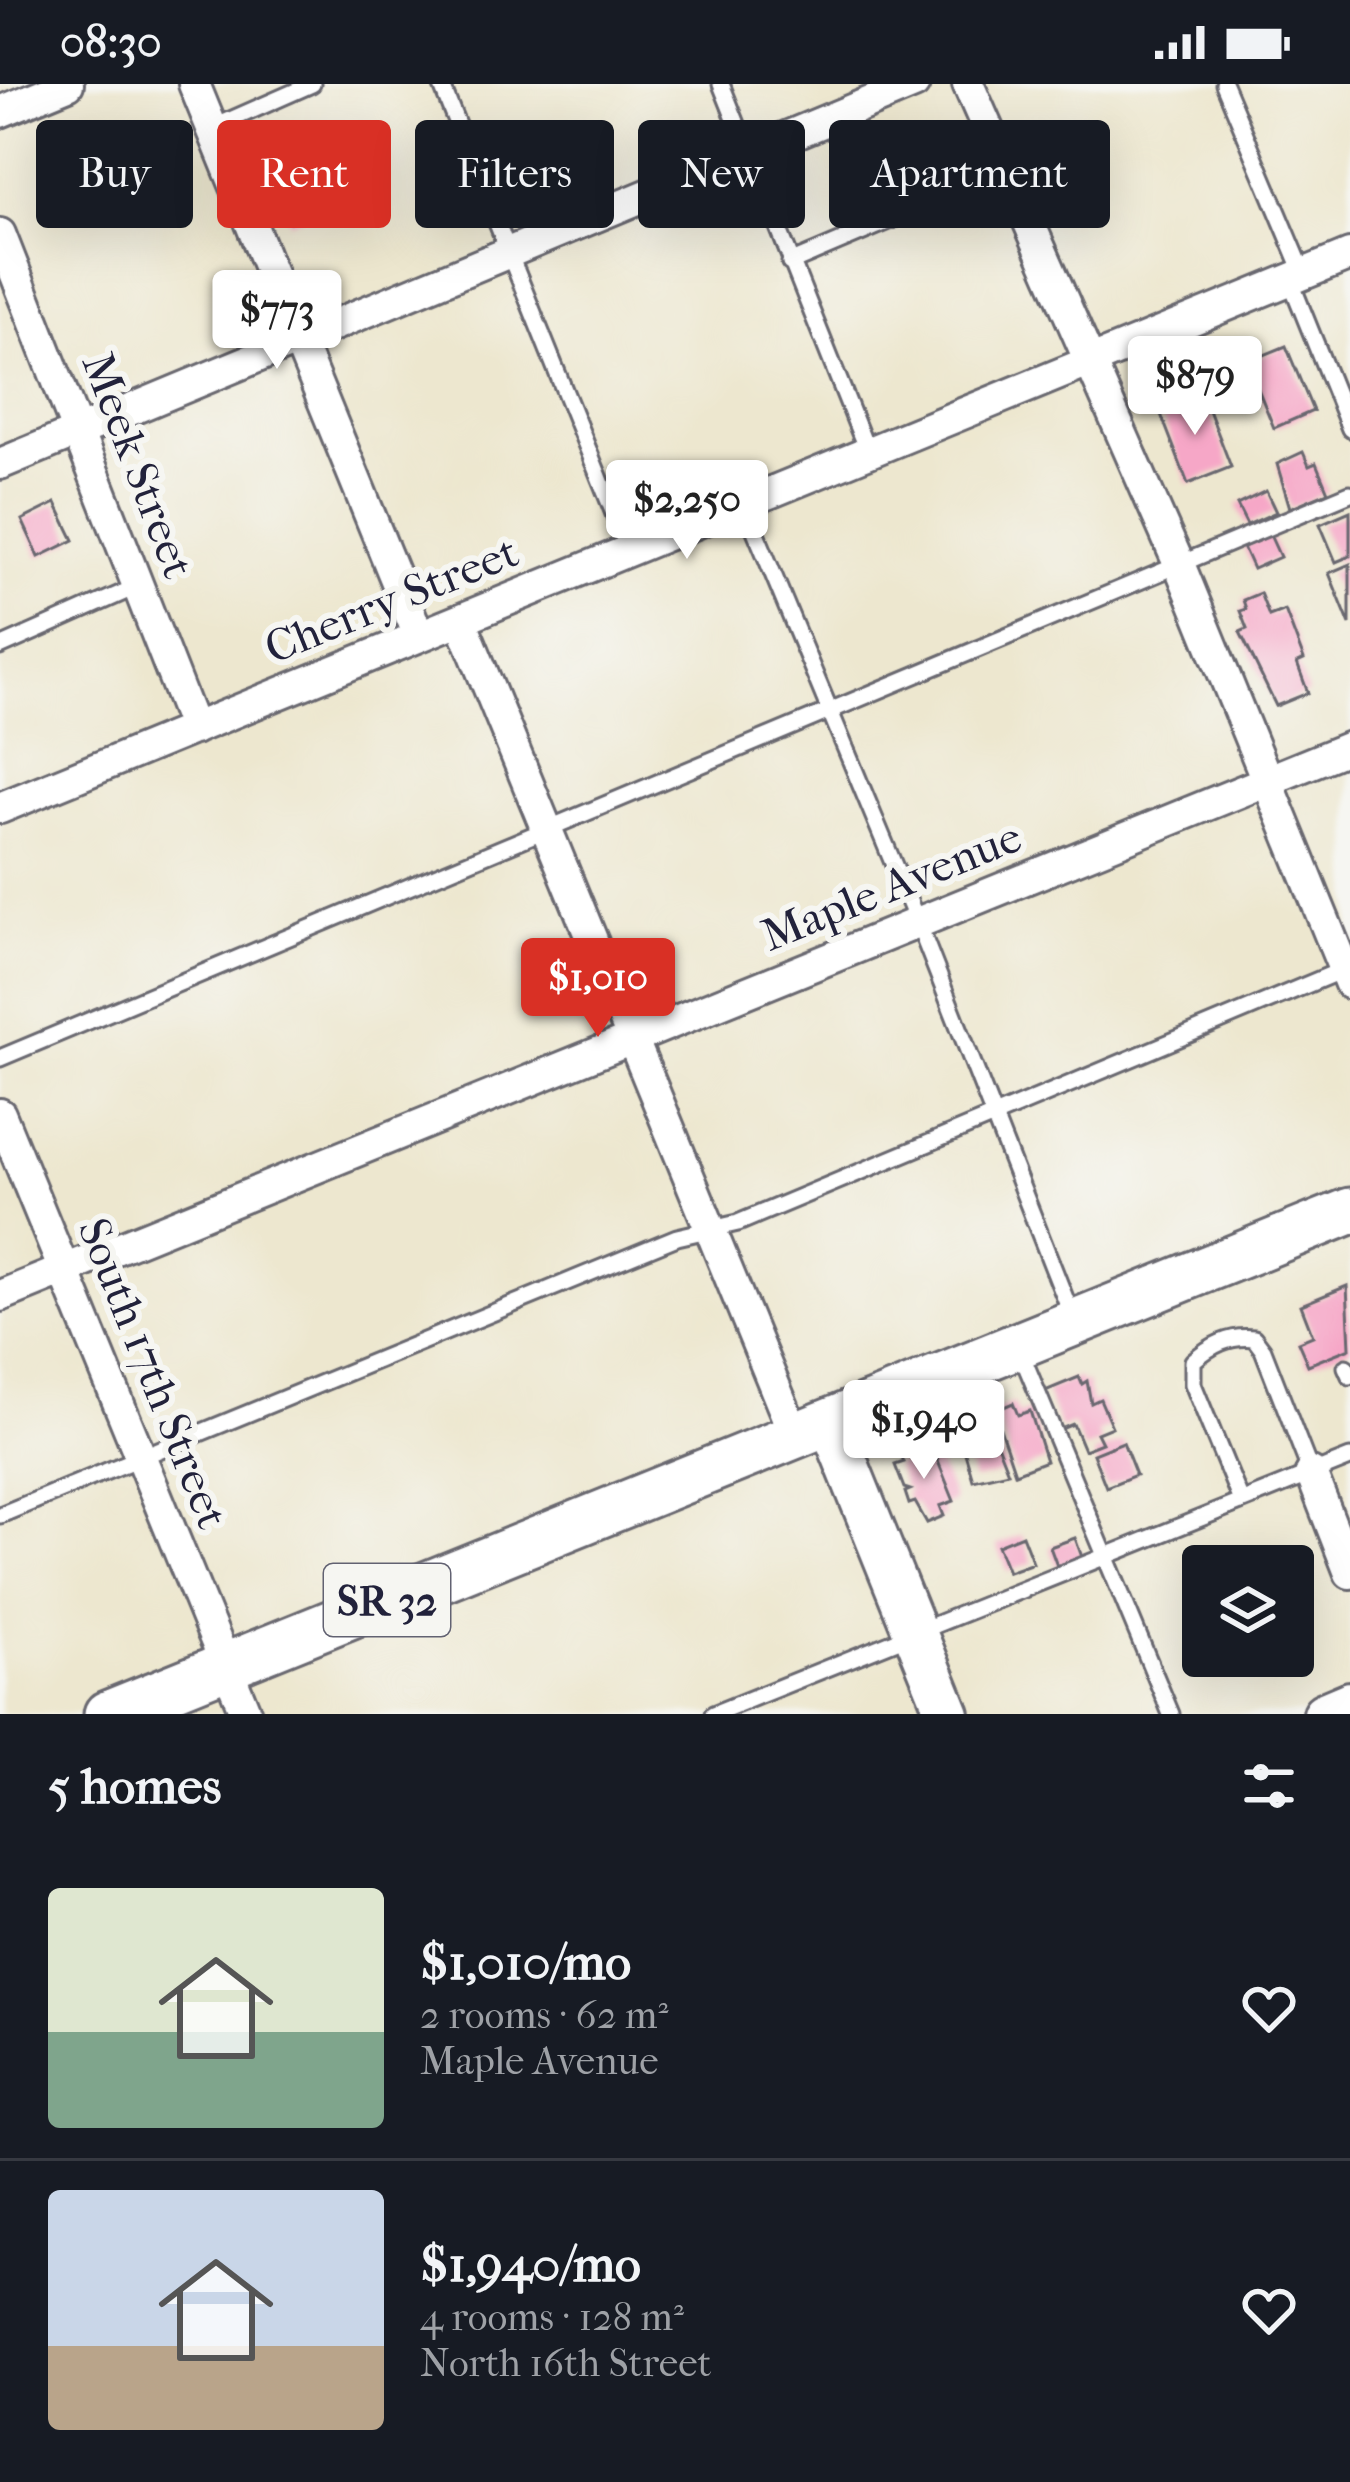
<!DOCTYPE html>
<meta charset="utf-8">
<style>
body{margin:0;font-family:"IM FELL French Canon",serif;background:#20242c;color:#f1f3f6;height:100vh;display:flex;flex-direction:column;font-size:45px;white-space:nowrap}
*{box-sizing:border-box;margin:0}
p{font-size:39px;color:#9ea1a6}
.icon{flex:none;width:66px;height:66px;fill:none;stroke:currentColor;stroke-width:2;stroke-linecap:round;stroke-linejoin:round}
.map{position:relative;height:1630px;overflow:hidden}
.details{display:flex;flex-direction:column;background:#171b24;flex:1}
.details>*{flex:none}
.guide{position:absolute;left:36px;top:36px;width:1278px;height:108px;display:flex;gap:24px}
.fabs{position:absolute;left:1182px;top:1461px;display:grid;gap:24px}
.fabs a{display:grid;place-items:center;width:132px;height:132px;border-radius:12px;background:#171b24;box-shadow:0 12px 48px #0002;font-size:60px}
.price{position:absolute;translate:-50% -102px;padding:0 27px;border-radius:12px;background:#fff;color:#222;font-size:39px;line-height:78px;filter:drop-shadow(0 3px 6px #0008)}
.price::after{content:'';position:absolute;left:50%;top:72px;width:36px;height:27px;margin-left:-18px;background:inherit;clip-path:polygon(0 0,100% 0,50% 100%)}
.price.active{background:#d93025;color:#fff}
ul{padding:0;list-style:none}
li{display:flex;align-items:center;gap:36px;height:300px;padding:0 48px}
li+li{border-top:3px solid #363941}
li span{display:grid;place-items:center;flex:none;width:336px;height:240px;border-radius:12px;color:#555}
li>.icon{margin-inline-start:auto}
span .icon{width:144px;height:144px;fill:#fffc;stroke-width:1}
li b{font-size:51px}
h2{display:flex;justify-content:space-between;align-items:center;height:144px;padding:0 48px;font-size:51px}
.tag{padding:0 42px;border-radius:12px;background:#171b24;box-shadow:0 12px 48px #0002;font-size:42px;line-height:108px}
.tag.active{background:#d93025;color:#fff}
.status{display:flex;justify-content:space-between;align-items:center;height:84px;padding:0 60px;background:#171b24;direction:ltr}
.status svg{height:33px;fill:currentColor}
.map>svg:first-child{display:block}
</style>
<div class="status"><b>08:30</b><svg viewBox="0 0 49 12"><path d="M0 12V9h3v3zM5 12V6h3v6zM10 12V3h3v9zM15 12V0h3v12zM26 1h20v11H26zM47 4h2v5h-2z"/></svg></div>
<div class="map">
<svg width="1350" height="1630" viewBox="0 0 1350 1630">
<rect width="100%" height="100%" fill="#f6f6f2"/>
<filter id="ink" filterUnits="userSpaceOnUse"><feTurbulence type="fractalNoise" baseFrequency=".00833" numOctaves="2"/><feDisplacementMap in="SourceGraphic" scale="24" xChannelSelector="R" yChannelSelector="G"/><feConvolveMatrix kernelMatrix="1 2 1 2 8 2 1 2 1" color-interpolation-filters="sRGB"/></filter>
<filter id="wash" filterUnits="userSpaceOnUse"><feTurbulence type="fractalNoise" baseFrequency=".004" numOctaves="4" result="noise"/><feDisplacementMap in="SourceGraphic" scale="48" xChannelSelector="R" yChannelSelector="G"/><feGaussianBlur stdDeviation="2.7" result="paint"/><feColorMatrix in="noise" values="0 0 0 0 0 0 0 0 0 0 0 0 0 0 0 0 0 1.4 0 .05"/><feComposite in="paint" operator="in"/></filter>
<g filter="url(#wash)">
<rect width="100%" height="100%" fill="#ede7cf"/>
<g id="blocks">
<path fill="#f6a7c7" d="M306,85L322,125L289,138L274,98Z
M1286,262L1313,327L1274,344L1247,278Z
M1202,308L1231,383L1188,400L1159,325Z
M1303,368L1309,382L1316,379L1328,408L1290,424L1277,380Z
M1266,407L1276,428L1247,441L1237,421Z
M56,419L74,456L39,473L22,436Z
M1350,427V472L1336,478L1320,440Z
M1270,451L1280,473L1253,485L1243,463Z
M1350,480V541L1329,489Z
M1260,509L1269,532L1285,526L1304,576L1297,579L1308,609L1276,622L1240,548L1247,545L1240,527L1246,525L1243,516Z
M1347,1202L1350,1264L1308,1281L1298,1258L1313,1252L1301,1221Z
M1079,1293L1082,1300L1087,1297L1091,1319L1100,1315L1112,1343L1097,1349L1102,1359L1084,1366L1073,1340L1061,1345L1045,1307Z
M1013,1319L1018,1331L1030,1327L1046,1377L1015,1389L994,1327Z
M984,1328L1008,1388L973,1396L957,1342Z
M1123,1358L1136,1391L1106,1403L1093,1370Z
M920,1360L923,1369L933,1365L954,1417L940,1422L944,1432L927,1439L915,1418L909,1420L905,1408L910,1406L904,1404L895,1381L904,1378L900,1368Z
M1022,1451L1033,1479L1008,1488L997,1461Z
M1075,1454L1082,1473L1057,1482L1050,1463Z"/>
</g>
</g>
<g filter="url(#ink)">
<use href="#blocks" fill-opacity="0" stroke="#69676f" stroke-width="3"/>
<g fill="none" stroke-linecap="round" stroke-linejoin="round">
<defs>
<path id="lane" d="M441,0L629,467
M721,0L868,369
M1224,0L1304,190
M212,44L312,0
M790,179L1005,88
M1290,196L1350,345
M744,420L918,839L1074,1237
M0,563L138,502
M0,974L1350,409
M1020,1267L1171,1630
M1346,1283L1350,1292
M1241,1417L1193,1300V1277C1211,1261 1230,1251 1254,1254L1263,1266L1311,1389
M0,1431L677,1153L738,1139L1347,884
M713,1630L1350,1374"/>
<path id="street" d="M194,0L419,552
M968,0L1179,480L1350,900
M0,28L68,0
M0,150L194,645
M0,380L914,0
M461,536L795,1352
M0,724L1350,171
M0,1030L246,1630
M0,1212L1350,663
M1311,1389L1350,1489"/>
<path id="secondary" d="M830,1338L948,1630
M1324,1630L1350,1619"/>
<path id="primary" d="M107,1630L1350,1127"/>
</defs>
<use href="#lane" stroke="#69676f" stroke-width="21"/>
<use href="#street" stroke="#69676f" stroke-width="36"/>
<use href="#secondary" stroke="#69676f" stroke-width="48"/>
<use href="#primary" stroke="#69676f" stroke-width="51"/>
<use href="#lane" stroke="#fff" stroke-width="15"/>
<use href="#street" stroke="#fff" stroke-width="30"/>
<use href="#secondary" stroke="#fff" stroke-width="42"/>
<use href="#primary" stroke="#fff" stroke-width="45"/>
</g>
</g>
<g text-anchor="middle" stroke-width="12" stroke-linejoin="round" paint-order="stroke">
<rect fill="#f6f6f2" stroke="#626272" stroke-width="3" x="324" y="1480" width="126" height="72" rx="9"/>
<g font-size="42" font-weight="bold" fill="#22223b">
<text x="387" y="1531">SR 32</text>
</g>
<g font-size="45" fill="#22223b" stroke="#f6f6f2">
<text transform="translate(139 381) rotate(69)" y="16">Meek Street</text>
<text transform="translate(391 515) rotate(-22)" y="16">Cherry Street</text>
<text transform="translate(891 801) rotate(-22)" y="16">Maple Avenue</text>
<text transform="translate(154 1289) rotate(68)" y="16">South 17th Street</text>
</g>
</g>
</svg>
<div class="fabs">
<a><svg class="icon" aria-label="layers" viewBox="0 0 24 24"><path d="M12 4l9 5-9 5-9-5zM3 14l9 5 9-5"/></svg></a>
</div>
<b class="price" style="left:277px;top:288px">$773</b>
<b class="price" style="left:1195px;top:354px">$879</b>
<b class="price" style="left:687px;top:478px">$2,250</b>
<b class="price active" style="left:598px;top:956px">$1,010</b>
<b class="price" style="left:924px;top:1398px">$1,940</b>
<div class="guide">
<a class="tag">Buy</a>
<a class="tag active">Rent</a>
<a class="tag">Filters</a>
<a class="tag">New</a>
<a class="tag">Apartment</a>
</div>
</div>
<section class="details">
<h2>5 homes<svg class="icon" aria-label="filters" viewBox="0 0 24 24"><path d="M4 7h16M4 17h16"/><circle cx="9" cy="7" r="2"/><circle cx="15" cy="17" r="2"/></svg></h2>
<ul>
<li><span style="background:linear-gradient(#dfe7d0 60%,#7fa58c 0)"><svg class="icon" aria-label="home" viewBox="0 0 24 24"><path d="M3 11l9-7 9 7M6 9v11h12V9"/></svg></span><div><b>$1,010/mo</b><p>2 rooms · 62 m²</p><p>Maple Avenue</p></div><svg class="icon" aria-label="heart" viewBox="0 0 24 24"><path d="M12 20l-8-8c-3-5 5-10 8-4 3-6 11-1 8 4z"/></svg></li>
<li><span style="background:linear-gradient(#c9d6e8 65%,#b9a48a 0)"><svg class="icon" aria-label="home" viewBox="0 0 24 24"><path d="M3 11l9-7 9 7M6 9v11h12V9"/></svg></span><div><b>$1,940/mo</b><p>4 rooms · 128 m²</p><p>North 16th Street</p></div><svg class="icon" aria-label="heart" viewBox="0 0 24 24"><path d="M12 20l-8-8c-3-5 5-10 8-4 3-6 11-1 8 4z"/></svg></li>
</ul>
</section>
